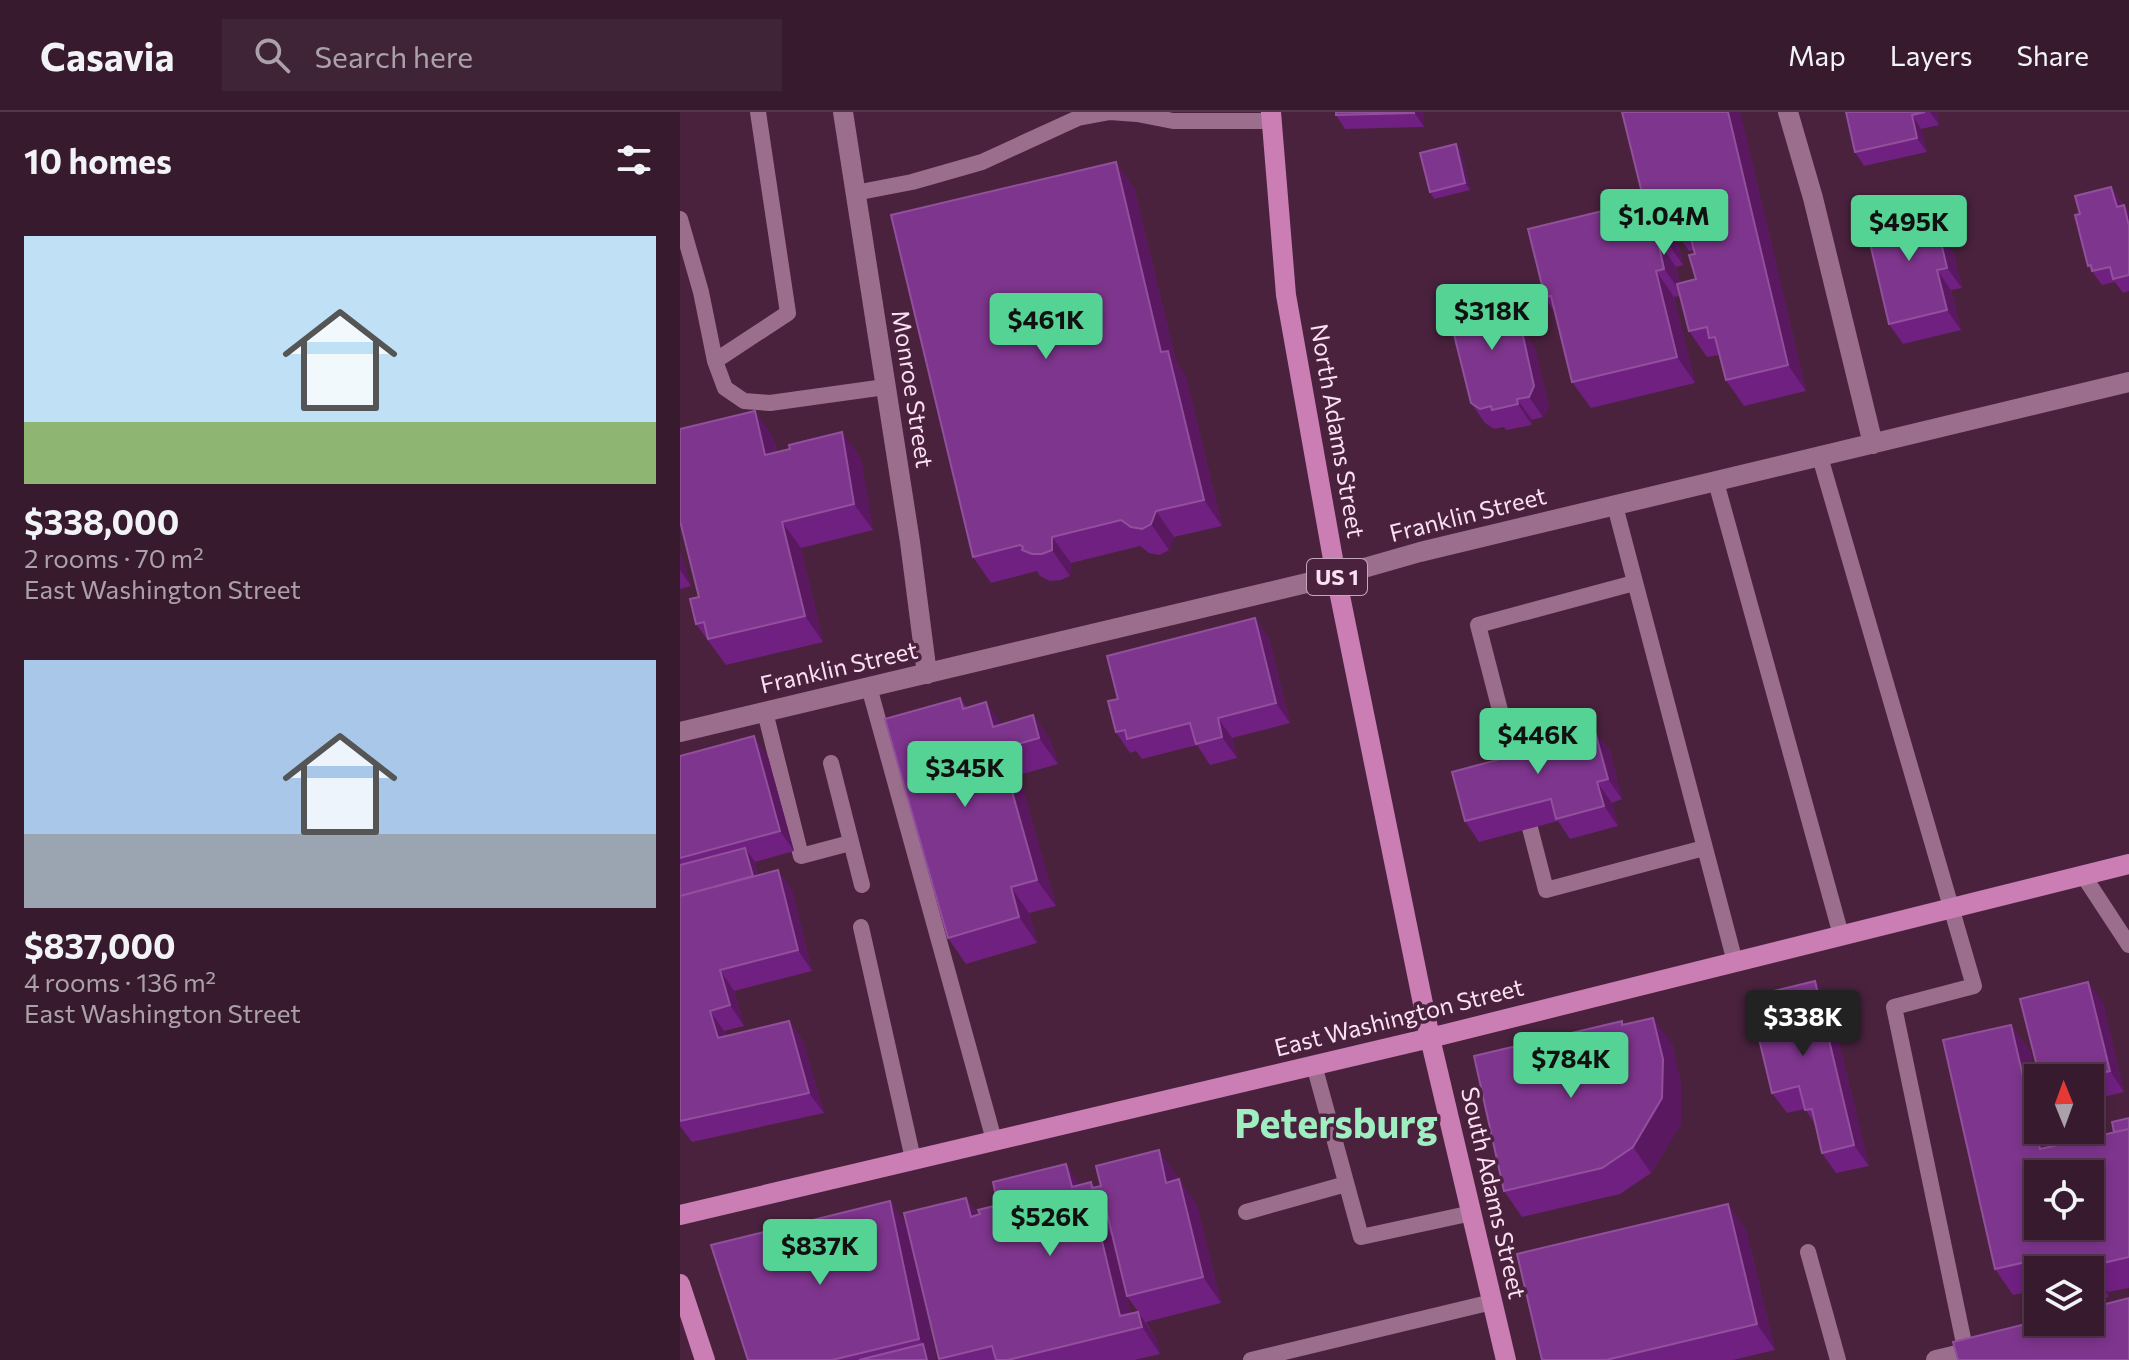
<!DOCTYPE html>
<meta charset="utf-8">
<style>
body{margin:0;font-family:Commissioner,sans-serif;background:#3f2336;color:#f1f3f6;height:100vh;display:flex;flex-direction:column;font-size:30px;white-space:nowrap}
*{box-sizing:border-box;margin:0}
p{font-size:26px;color:#aba1aa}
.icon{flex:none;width:44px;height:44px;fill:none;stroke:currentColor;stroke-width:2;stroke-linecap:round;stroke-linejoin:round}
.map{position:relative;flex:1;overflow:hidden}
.details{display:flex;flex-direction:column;background:#381a2e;width:680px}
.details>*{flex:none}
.needle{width:52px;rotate:359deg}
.fabs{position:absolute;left:1344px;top:952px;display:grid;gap:16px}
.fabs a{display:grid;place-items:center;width:80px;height:80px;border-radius:0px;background:#381a2e;box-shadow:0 4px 12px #0003,0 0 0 2px #52384a;font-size:40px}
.price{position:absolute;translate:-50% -68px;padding:0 18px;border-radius:8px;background:#54d395;color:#111;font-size:26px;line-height:52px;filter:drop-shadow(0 2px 4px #0008)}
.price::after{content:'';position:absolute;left:50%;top:48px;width:24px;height:18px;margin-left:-12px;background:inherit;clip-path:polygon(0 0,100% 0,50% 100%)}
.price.selected{background:#222;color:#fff}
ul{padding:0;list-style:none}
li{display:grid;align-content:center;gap:16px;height:424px;padding:0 24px}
li span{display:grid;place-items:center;height:248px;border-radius:0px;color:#555}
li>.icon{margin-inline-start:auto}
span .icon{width:144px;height:144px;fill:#fffc;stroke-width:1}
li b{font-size:34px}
h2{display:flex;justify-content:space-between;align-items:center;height:96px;padding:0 24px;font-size:34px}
header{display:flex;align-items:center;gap:48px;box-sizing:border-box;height:112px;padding:0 40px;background:#381a2e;border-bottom:2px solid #52384a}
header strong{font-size:38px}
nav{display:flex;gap:44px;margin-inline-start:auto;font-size:28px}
.search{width:560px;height:72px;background:#3f2336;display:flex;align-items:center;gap:20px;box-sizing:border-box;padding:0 28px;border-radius:0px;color:#aba1aa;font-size:30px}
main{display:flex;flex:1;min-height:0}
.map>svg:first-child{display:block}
</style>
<header>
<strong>Casavia</strong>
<div class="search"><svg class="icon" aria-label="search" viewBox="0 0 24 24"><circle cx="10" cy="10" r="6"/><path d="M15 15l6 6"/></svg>Search here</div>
<nav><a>Map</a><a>Layers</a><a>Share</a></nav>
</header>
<main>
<section class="details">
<h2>10 homes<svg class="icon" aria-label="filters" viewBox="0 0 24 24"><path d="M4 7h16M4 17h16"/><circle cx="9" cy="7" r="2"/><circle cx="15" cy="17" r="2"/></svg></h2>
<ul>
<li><span style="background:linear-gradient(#bfe0f5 75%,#8fb573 0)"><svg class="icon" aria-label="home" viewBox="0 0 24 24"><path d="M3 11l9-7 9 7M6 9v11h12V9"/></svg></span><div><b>$338,000</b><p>2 rooms · 70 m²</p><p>East Washington Street</p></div></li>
<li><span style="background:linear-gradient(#a9c7e8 70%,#9aa5b1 0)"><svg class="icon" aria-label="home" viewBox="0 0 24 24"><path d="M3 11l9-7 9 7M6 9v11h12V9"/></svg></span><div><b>$837,000</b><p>4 rooms · 136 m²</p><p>East Washington Street</p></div></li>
</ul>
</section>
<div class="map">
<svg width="1449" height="1248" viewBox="0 0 1449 1248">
<rect width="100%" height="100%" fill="#4a223e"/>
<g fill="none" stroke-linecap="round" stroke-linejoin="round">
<path stroke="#9c6e8d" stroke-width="16" d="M175,81L232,70L302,50L398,6L430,0L457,2L493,9H591
M0,107L21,180L35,249L45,276L64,289L90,291L205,275
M35,249L108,201L78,0
M1140,345L1294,874L1214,895L1286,1241
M1036,370L1161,823
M935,394L1055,850
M189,575L314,1028
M85,600L121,744L170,731
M151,651L182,773
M837,664L798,513L954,471
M850,716L866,778L1024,736
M1403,763L1449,833
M181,815L233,1047
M634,953L681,1125L792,1101
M566,1100L666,1072
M1128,1140L1158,1248
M571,1248L812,1190"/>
<path stroke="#9c6e8d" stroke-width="20" d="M163,0L230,430L247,562
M1108,0L1133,86L1193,332
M0,620L656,464L740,440L1449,270
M1256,1248L1303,1237"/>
<path stroke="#ca7eb3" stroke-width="20" d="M591,0L606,183L656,464L750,926L826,1248
M0,1103L750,926L1449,752
M0,1172L25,1248"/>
</g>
<path fill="#6f2080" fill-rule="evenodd" d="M656,0H744V15L665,17L656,3Z
M942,0H1060L1126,279L1064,294L1046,268L1039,243L1027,245L1009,219L1000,184L994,185L1015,271L911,296L892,270L875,201L865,185L964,89ZM1002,129L1009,139L1014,138L1016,167L1000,171L996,155L1003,153L998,130Z
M1166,0H1257L1259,13L1241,17L1247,40L1184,54L1175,40Z
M776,32L781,39L790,78L754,87L750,80Z
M1431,75L1441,89L1442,93H1444L1449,100V179L1443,181L1435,170L1422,173L1408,154L1400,102Z
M454,76L496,249L506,265L542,414L494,425L489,438L480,443L469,441L460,434L391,451L390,464L381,468L370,469L360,464L357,459L311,471L293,445Z
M1243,86L1257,107L1261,124L1274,142L1282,176L1271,178L1281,218L1223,232L1209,212L1208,127Z
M828,180L842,201L848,226L855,236L869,295L863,305L852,308V313L826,318L824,315L814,317L805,311L791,291Z
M93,325L97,341L181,346L193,418L121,436L143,530L46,553L16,512Z
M0,440L11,474L0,477Z
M575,506L589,527L610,611L552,626L557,646L530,653L517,633L462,647L456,639L450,641L436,620L438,587Z
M280,586L287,596L306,590L321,612L353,603L371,629L378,652L339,663L376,794L349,801L357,831L286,852L268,826Z
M896,605L908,622L915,620L930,640L942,687L932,691L938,714L890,727L878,709L799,730L785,709L858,637Z
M0,644L88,645L114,739L75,750L78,763L112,778L132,859L54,879L64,914L44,919L46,924L109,909L123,929L144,1001L12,1030L0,1014Z
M1135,869L1149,889L1189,1054L1156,1061L1142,1041L1135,1012L1125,997L1107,1001L1092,981Z
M1423,891L1444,980L1410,988V966H1360Z
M942,909L944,912L992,932L1001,973V1012L971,1061L940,1082L842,1105L824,1079Z
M1331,913L1350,939L1358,975V1018H1368L1372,1034L1434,1020L1449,1006V1176L1428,1180L1429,1185L1410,1189V1158H1358V1178L1333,1183L1315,1157Z
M497,1064L498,1068L517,1093L541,1191L466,1210L476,1226L480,1242L454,1248H260L235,1148L256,1248H68L210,1089L226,1113L286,1086L298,1103L411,1070L415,1075ZM447,1184L458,1200L451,1201Z
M1066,1118L1095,1238L1053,1248H862Z"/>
<path fill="#5a1861" d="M734,0H744V15Z
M1048,0H1060L1126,279L1108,253Z
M1250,0H1257L1259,13Z
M1232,3L1241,17L1247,40L1237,26Z
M776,32L781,39L790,78L785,71Z
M436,50L454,76L496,249L506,265L542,414L524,388L481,240Z
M1431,75L1441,89L1446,109L1437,95Z
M1243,86L1257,107L1261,124L1274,142L1282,176L1267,156L1252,124Z
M1444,93L1449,100V114Z
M980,104L998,130L1003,153L985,127Z
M978,129L996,155L1003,183L984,157Z
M1257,158L1271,178L1281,218L1267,198Z
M976,159L994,185L1015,271L997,245Z
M828,180L842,201L848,226L855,236L869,295L863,305L849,285L836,216Z
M837,287L852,308V313L838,292Z
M75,299L93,325L103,369L85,343Z
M162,320L181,346L193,418L174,392Z
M476,399L494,425L489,438L471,412Z
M102,410L121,436L143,530L125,504Z
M372,425L391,451L390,464L372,438Z
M0,440L11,474L0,458Z
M575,506L589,527L610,611L596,591Z
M306,590L324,616L313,615Z
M353,603L371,629L378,652L359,626Z
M896,605L910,625L900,624Z
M538,606L552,626L557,646L542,625Z
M915,620L930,640L942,687L928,667Z
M74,624L88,645L114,739L100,719Z
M320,637L339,663L376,794L357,768Z
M917,670L932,691L938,714L924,694Z
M65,736L75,750L84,784L75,770Z
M98,758L112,778L132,859L118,838Z
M331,775L349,801L357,831L339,805Z
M40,858L54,879L64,914L50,893Z
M1135,869L1149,889L1189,1054L1174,1033Z
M1408,870L1423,891L1444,980L1430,959Z
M30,899L44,919L52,946L38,926Z
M973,906L992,932L1001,973V1012L971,1061L953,1035Z
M109,909L123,929L144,1001L129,981Z
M1331,913L1350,939L1358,975V1018H1368L1378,1062L1360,1037Z
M479,1038L497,1064L505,1097L486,1071Z
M386,1052L404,1078L392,1075Z
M499,1067L517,1093L541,1191L523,1165Z
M286,1086L304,1112L291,1105Z
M210,1089L228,1115L256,1248H247L243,1232L239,1227Z
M1048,1092L1066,1118L1095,1238L1077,1212Z
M415,1100L433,1126L455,1217L440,1204Z
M1410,1154L1428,1180L1429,1185L1411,1159Z
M458,1200L476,1226L480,1242L462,1215Z"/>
<path fill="#7e358d" stroke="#92509c" stroke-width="2" fill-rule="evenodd" d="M656,0H734V1L656,3Z
M942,0H1048L1108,253L1046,268L1035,225L1029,226L1027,215L1009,219L997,172L1016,167L1009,143L1015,142L1006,109L991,113L988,102L980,104L985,127L978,129L984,157L976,159L997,245L892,270L871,184L865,185L848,117L964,89Z
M1166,0H1245L1232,3L1237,26L1175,40Z
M776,32L785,71L750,80L740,41Z
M436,50L481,240L488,239L524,388L476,399L471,412L462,417L451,415L441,408L372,425V438L362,442H352L342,438L343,435L340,433L293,445L211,103Z
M1431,75L1437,95L1444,93L1449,114V163L1433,167L1430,155L1412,159L1411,153L1408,154L1395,103L1400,102L1395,84Z
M1243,86L1252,124L1259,122L1267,156L1257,158L1267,198L1209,212L1190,131L1208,127L1201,95Z
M828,180L836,216L841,215L854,274L849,285L837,287L838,292L812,298L811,294L800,297L791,291L767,194Z
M75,299L85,343L110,337L109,333L162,320L174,392L102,410L125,504L28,527L24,510L16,512L10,487L19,485L0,409V317Z
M575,506L596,591L538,606L542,625L516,632L510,611L447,627L445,618L436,620L428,589L438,587L427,544Z
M280,586L283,597L306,590L313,615L353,603L359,626L320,637L357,768L331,775L339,805L268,826L205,607Z
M896,605L900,624L915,620L928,667L917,670L924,694L876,707L871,687L785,709L772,660L858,637L853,616Z
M74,624L100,719L0,746V644Z
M65,736L73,764L0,784V753Z
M98,758L118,838L40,858L50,893L30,899L38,926L109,909L129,981L0,1009V784Z
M1135,869L1174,1033L1142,1041L1132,997L1125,998L1119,974L1092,981L1069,885Z
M1408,870L1430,959L1402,966H1360L1340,887Z
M973,906L983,947L982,986L953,1035L922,1056L824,1079L794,944L942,909V913Z
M1331,913L1360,1037L1449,1017V1145L1410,1154L1411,1159H1410V1158H1375L1372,1144L1315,1157L1263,928ZM1358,1062H1410V1114H1358Z
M1449,1006V1017L1434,1020L1432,1010Z
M479,1038L486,1071L499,1067L523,1165L447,1184L426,1097L415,1100L440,1204L458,1200L462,1215L328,1248H316L312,1234L259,1247L224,1101L286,1086L291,1105L300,1102L298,1098L318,1093L313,1070L386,1052L392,1075L411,1070L412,1076L421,1074L416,1054Z
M210,1089L239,1227L152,1248H68L31,1133Z
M1048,1092L1077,1212L926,1248H862L837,1142Z
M1449,1186V1248H1278L1273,1230L1358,1209L1410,1210V1196Z
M243,1232L247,1248H179Z"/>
<g text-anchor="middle" stroke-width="7" stroke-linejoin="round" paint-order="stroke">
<rect fill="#4a223e" stroke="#c5a7bb" stroke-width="2" x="627" y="447" width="60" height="36" rx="6"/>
<g font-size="22" font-weight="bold" fill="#fae0f1">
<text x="657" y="473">US 1</text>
</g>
<g font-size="24" fill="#fae0f1" stroke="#4a223e">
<text transform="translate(232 277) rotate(81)" y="8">Monroe Street</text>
<text transform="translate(657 319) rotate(80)" y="8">North Adams Street</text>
<text transform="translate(788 403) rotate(-14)" y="8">Franklin Street</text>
<text transform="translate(159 556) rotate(-13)" y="8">Franklin Street</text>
<text transform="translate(719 906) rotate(-14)" y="8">East Washington Street</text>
<text transform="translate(813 1081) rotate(77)" y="8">South Adams Street</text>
</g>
<g font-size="40" font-weight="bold" fill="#9feec2" stroke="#4a223e">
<text x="656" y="1026">Petersburg</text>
</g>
</g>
</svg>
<div class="fabs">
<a><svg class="needle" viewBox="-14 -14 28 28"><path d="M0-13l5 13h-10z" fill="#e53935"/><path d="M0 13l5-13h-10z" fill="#aba1aa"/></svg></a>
<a><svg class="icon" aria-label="locate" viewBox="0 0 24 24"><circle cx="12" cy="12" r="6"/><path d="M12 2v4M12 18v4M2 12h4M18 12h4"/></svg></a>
<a><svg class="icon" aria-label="layers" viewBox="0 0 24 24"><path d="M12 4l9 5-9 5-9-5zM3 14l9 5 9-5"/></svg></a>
</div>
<b class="price" style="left:984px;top:145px">$1.04M</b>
<b class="price" style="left:1229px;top:151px">$495K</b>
<b class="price" style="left:812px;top:240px">$318K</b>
<b class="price" style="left:366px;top:249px">$461K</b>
<b class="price" style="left:858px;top:664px">$446K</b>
<b class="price" style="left:285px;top:697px">$345K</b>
<b class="price selected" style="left:1123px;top:946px">$338K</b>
<b class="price" style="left:891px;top:988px">$784K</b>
<b class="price" style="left:370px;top:1146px">$526K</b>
<b class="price" style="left:140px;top:1175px">$837K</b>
</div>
</main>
